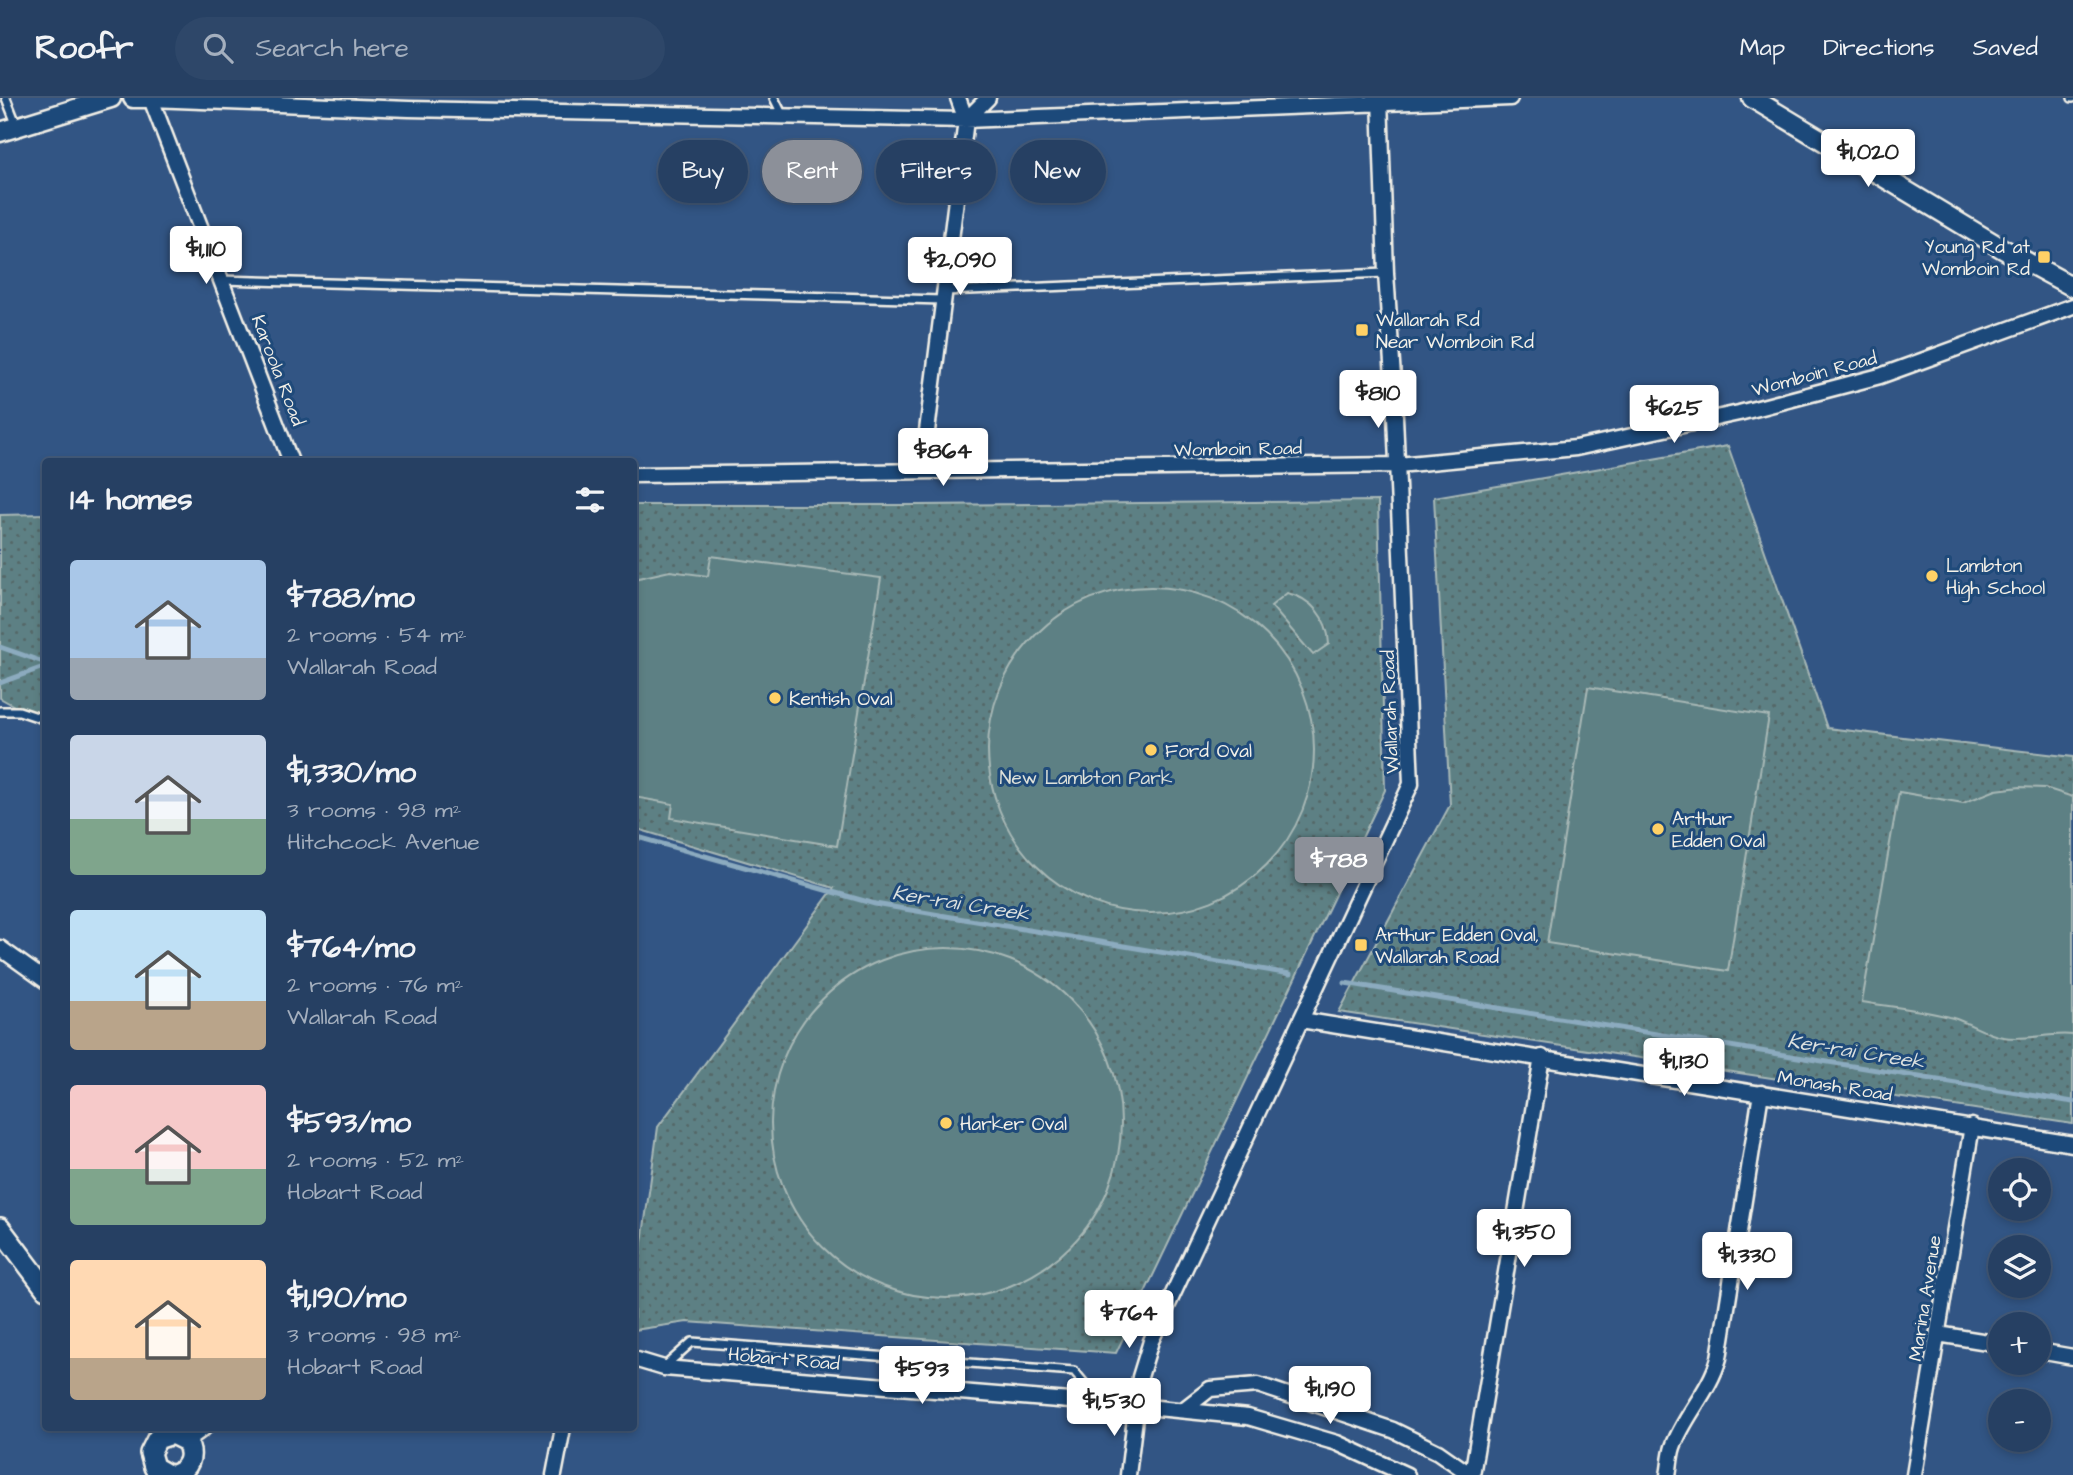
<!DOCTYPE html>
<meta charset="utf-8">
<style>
body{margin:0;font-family:"Architects Daughter",sans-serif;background:#2e4769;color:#f1f3f6;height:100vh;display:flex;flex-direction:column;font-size:26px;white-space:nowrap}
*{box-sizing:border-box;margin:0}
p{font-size:23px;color:#a4afbe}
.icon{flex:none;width:38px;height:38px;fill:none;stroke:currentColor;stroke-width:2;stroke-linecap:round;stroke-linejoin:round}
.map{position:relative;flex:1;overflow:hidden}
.side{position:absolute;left:42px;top:360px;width:595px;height:973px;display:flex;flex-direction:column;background:#264063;border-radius:7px;box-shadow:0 4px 10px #0003,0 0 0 2px #425978}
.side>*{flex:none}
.guide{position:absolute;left:658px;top:42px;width:665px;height:63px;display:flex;gap:14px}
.tools{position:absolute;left:1988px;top:1060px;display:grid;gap:14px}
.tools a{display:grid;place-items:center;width:63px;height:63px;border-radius:50%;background:#264063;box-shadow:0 4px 10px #0003,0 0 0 2px #425978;font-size:35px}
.price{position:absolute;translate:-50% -60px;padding:0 16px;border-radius:7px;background:#fff;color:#222;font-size:23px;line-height:46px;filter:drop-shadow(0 2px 4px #0008)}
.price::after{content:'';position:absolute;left:50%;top:42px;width:21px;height:16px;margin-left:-10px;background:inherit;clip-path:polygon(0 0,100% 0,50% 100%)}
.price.active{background:#8c9099;color:#fff}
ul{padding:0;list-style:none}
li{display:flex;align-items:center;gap:21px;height:175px;padding:0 28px}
li span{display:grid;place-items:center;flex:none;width:196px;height:140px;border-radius:7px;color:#555}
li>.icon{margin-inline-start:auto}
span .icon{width:84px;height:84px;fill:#fffc;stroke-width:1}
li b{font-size:30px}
h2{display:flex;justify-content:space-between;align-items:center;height:84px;padding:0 28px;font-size:30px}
.pill{padding:0 24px;border-radius:32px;background:#264063;box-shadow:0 4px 10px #0003,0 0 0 2px #425978;font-size:24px;line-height:63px}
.pill.active{background:#8c9099;color:#fff}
header{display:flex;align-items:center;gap:42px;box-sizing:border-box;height:98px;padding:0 35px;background:#264063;border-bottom:2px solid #425978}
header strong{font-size:33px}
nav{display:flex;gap:38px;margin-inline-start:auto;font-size:24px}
.search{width:490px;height:63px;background:#2e4769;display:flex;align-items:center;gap:18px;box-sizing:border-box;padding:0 24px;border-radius:38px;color:#a4afbe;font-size:26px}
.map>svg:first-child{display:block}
</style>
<header>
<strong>Roofr</strong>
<div class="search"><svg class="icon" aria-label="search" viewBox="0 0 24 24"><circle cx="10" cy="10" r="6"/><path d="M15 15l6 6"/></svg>Search here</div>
<nav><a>Map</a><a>Directions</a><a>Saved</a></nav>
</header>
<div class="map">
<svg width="2073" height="1377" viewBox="0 0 2073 1377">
<defs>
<pattern id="grass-dots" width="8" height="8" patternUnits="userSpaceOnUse" patternTransform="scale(1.75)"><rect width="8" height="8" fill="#5d8084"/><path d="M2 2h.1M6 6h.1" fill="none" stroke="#546768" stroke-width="1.8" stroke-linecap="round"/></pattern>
</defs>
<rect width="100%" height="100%" fill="#325584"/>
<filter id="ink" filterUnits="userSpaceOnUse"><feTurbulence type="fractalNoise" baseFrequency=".0143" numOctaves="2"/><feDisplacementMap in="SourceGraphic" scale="14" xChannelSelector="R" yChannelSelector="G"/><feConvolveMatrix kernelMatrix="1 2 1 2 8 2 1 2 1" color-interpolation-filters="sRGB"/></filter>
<g filter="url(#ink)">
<path fill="url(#grass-dots)" stroke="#a8b8b6" stroke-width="2" d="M1728,348L1827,630L2073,659V1026L1339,914L1450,707L1434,399Z
M1378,403L1385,692L1116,1255L687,1224L634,1232V1202L658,1029L834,790L634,730V407H919Z
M45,416V625L0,600V417Z"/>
<path fill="#5d8084" stroke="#a8b8b6" stroke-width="2" d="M711,458L881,480L837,748L671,720L673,706L634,699V481L670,473L708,478Z
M988 652a163 163 0 1 1 326 0a163 163 0 1 1-326 0Z
M1287,495C1311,500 1328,520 1329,546L1313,557L1271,508Z
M1588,589L1769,618L1728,873L1547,845Z
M2020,689L2045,690L2073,699V937C2050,934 2027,943 2003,939C1985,936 1970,925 1953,920C1924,912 1891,909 1862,904L1899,694L1963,705L1996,692Z
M771 1025a175 175 0 1 1 350 0a175 175 0 1 1-350 0Z"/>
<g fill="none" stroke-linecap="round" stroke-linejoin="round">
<path stroke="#8cabbf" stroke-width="5" d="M0,549L46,565
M0,585L46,568
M634,738L875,806L1290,876
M1345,885L2073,1004"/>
<defs>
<path id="service" d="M6,0L17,28
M774,0L783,18
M2072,0H2073
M222,182L942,202
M944,193L1386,175
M0,613H19L46,622
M664,1269L692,1244L1074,1273L1100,1304"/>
<path id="minor" d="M958,0L966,22
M291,364L151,1L409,11L966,22L1510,0
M922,373L966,22L988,0
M634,377L1398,367L1576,350L1739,315L1880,278L2073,208
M0,850L46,883
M1301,922L2073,1046
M1938,1236L2000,1246
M2039,1253L2073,1259
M634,1261L664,1270L1157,1310L1248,1319L1337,1345L1407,1377
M1183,1312L1210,1291L1258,1287L1393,1332L1438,1354L1471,1377
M186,1343L204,1330
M554,1377L563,1330
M1128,1377L1140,1279L1151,1243L1411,686L1394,295L1386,175L1380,0
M1472,1377L1542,959
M1668,1377C1670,1368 1670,1358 1673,1349C1684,1318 1710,1293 1719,1260L1761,995
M1914,1377L1972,1028"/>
<path id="tertiary" d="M133,0H150
M1752,0L2003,151L2073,189
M0,34L111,0"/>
<path id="secondary" d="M0,1130L46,1191
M168,1377L154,1369L150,1355L157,1341L172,1336L186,1343C195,1358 189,1372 173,1377"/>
</defs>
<use href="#service" stroke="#f4f1e8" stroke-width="12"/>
<use href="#minor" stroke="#f4f1e8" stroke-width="19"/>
<use href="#tertiary" stroke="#f4f1e8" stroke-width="23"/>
<use href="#secondary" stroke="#f4f1e8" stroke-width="24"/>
<use href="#service" stroke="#1f4a7a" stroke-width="7"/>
<use href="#minor" stroke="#1f4a7a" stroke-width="14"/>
<use href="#tertiary" stroke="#1f4a7a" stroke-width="18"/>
<use href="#secondary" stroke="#1f4a7a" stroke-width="19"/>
</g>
</g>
<g fill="#ffd166" stroke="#1f4a7a" stroke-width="2.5">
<rect x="2037" y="152" width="14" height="14" rx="3.5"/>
<rect x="1355" y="225" width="14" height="14" rx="3.5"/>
<circle cx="1932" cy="478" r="7"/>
<circle cx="775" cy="600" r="7"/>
<circle cx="1151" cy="652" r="7"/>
<circle cx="1658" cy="731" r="7"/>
<rect x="1354" y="840" width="14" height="14" rx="3.5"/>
<circle cx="946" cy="1025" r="7"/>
</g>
<g text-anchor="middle" stroke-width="6" stroke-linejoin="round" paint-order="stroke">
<g font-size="19" fill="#f4f1e8" stroke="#1f4a7a" text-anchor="start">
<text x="2030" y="155" text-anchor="end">Young Rd at<tspan x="2030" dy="22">Womboin Rd</tspan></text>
<text x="1376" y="228">Wallarah Rd<tspan x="1376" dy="22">Near Womboin Rd</tspan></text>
<text x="1946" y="474">Lambton<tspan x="1946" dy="22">High School</tspan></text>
<text x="789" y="607">Kentish Oval</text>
<text x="1165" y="659">Ford Oval</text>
<text x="1672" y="727">Arthur<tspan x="1672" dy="22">Edden Oval</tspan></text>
<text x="1375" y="843">Arthur Edden Oval,<tspan x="1375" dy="22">Wallarah Road</tspan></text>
<text x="960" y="1032">Harker Oval</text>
</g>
<g font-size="19" fill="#f4f1e8" stroke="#1f4a7a">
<text transform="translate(279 272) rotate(69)" y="7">Karoola Road</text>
<text transform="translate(1814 275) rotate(-15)" y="7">Womboin Road</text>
<text transform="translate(1238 350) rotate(-1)" y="7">Womboin Road</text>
<text transform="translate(1389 614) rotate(-92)" y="7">Wallarah Road</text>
<text transform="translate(1835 987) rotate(9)" y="7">Monash Road</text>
<text transform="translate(1924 1200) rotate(-81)" y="7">Marina Avenue</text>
<text transform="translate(784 1260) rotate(5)" y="7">Hobart Road</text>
</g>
<g font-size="19" fill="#dde0d9" stroke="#1f4a7a">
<text x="1086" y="686">New Lambton Park</text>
</g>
<g font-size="21" font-style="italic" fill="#dadfde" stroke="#1f4a7a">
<text transform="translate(961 805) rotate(9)" y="7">Ker-rai Creek</text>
<text transform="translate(1856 953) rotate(9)" y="7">Ker-rai Creek</text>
</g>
</g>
</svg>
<div class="tools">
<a><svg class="icon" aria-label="locate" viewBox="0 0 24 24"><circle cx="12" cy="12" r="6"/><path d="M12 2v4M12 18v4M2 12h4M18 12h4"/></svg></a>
<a><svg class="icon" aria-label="layers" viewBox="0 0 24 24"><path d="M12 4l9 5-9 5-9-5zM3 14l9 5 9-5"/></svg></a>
<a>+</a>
<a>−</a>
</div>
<b class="price" style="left:1868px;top:91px">$1,020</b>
<b class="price" style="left:206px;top:188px">$1,110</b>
<b class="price" style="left:960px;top:199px">$2,090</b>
<b class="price" style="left:1378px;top:332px">$810</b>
<b class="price" style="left:1674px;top:347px">$625</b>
<b class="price" style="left:943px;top:390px">$864</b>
<b class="price active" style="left:1339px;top:799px">$788</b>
<b class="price" style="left:1684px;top:1000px">$1,130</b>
<b class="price" style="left:1524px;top:1171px">$1,350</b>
<b class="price" style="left:1747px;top:1194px">$1,330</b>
<b class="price" style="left:1129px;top:1252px">$764</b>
<b class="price" style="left:922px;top:1308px">$593</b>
<b class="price" style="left:1330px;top:1328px">$1,190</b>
<b class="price" style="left:1114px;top:1340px">$1,530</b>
<div class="guide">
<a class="pill">Buy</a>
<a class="pill active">Rent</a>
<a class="pill">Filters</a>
<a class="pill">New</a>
</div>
<section class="side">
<h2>14 homes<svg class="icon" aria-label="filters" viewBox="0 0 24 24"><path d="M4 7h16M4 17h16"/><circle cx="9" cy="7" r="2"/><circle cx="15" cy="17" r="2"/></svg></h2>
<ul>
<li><span style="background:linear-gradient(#a9c7e8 70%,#9aa5b1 0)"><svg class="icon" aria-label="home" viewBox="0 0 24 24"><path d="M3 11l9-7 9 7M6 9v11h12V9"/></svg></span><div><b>$788/mo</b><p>2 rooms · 54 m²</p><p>Wallarah Road</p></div></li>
<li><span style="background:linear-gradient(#c9d6e8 60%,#7fa58c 0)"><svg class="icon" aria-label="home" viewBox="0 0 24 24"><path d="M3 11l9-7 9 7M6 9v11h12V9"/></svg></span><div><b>$1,330/mo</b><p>3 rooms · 98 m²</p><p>Hitchcock Avenue</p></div></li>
<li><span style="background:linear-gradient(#bfe0f5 65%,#b9a48a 0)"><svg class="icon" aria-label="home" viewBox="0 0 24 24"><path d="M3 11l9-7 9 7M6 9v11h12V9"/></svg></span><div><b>$764/mo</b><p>2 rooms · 76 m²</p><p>Wallarah Road</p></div></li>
<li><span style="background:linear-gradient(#f6c9c9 60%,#7fa58c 0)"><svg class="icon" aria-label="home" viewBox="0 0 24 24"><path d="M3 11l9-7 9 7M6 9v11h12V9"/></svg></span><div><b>$593/mo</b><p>2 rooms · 52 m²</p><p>Hobart Road</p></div></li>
<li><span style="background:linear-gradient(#ffd9b3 70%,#b9a48a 0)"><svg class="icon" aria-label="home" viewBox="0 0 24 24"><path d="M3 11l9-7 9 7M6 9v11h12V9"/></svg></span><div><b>$1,190/mo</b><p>3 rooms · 98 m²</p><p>Hobart Road</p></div></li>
</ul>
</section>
</div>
